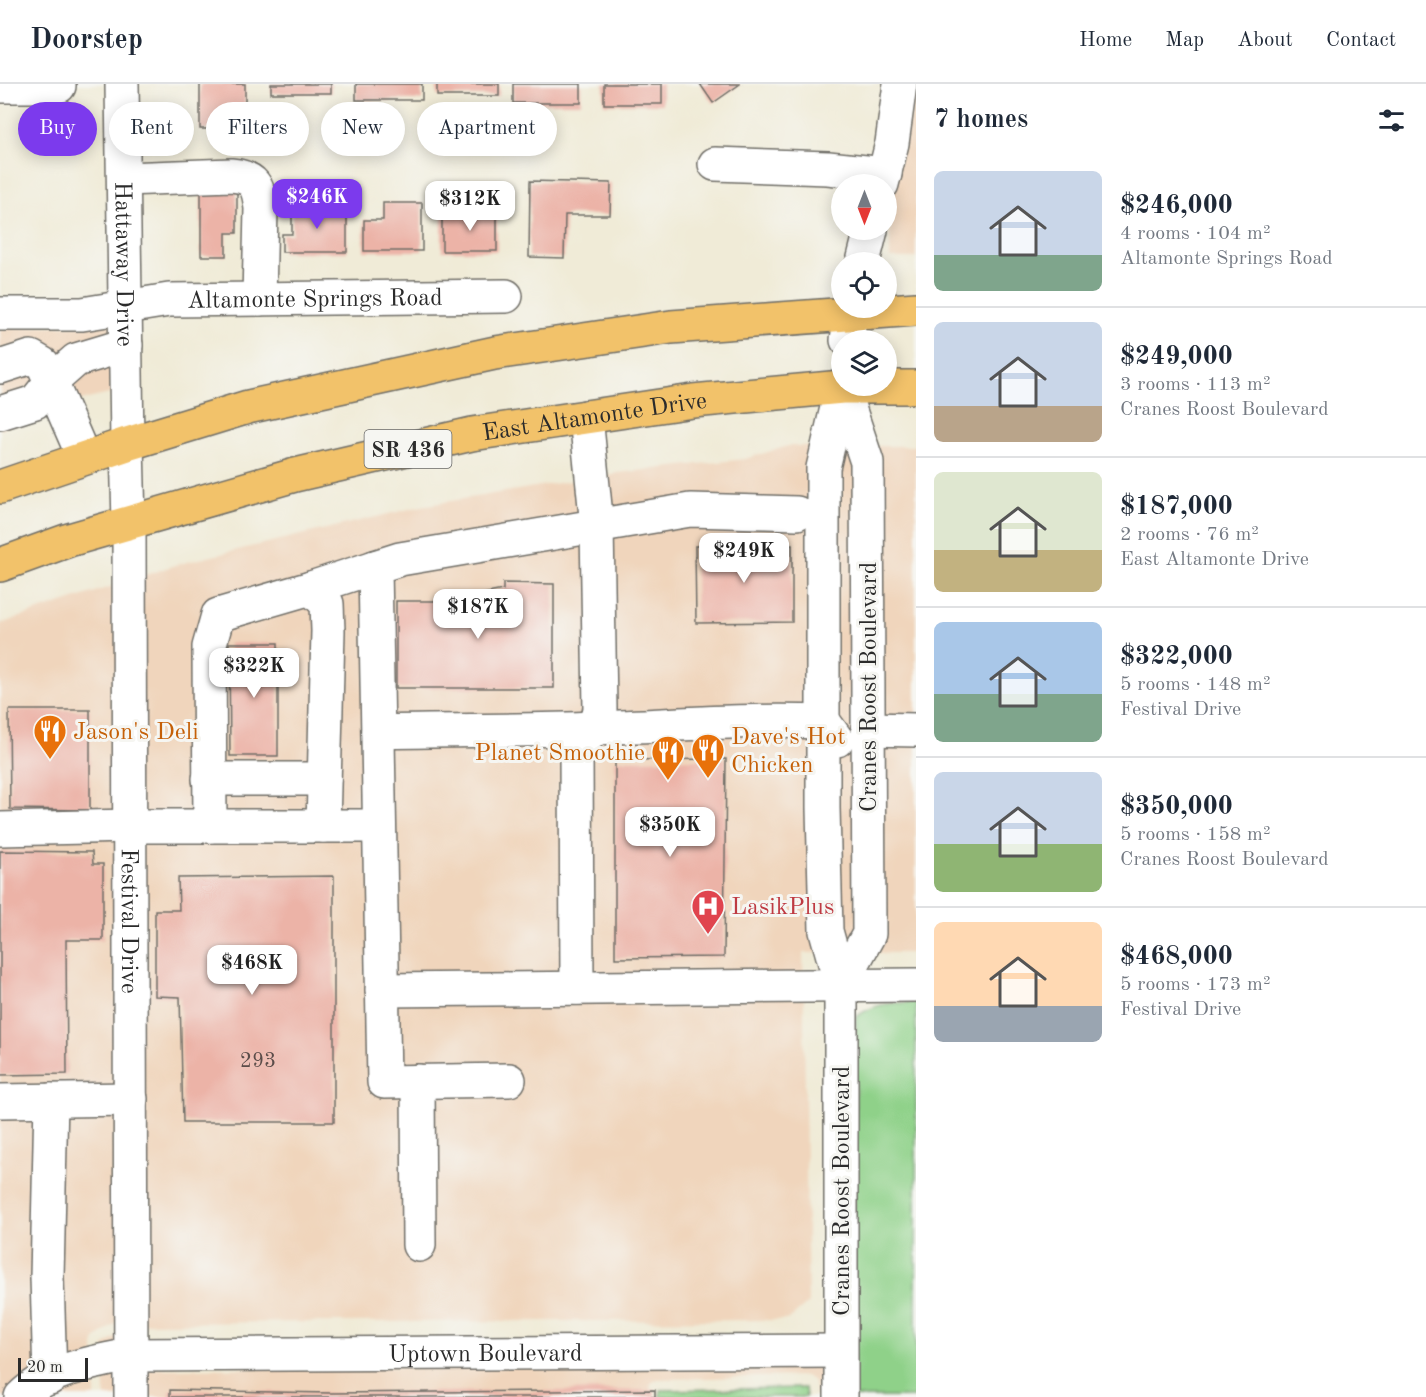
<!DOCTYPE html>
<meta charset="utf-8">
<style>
body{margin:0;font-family:"Old Standard TT",serif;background:#f6f6f7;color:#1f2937;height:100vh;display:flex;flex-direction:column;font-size:22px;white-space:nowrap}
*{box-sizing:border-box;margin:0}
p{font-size:20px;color:#747a83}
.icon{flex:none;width:33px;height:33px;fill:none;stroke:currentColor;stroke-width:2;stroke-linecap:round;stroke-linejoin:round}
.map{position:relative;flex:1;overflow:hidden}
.side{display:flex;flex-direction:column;background:#fff;width:510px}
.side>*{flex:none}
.banner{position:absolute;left:18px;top:18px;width:570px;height:54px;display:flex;gap:12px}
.needle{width:39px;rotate:180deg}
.fabs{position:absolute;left:831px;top:90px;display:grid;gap:12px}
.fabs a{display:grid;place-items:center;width:66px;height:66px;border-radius:50%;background:#fff;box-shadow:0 3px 15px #0003;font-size:30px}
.scale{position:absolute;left:18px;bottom:15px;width:70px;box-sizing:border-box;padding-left:6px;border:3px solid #2b2b2b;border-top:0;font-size:16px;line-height:21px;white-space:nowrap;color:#2b2b2b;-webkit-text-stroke:4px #f6f6f2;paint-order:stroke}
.price{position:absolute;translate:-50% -51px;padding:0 14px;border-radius:12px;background:#fff;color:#222;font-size:20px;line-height:39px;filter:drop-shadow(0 2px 3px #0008)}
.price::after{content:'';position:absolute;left:50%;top:36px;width:18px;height:14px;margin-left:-9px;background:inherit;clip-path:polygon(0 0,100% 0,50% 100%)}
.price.current{background:#7c3aed;color:#fff}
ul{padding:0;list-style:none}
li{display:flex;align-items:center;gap:18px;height:150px;padding:0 18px}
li+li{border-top:2px solid #e0e1e3}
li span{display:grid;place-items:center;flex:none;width:168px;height:120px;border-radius:9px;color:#555}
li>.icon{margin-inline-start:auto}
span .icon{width:72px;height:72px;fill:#fffc;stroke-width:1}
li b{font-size:26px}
h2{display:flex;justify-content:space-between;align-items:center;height:72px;padding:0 18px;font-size:26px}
.tag{padding:0 21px;border-radius:27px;background:#fff;box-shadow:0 3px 15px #0003;font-size:21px;line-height:54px}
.tag.current{background:#7c3aed;color:#fff}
header{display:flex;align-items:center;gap:36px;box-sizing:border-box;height:84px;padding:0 30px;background:#fff;border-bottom:2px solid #e0e1e3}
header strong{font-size:28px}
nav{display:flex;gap:33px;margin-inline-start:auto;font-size:21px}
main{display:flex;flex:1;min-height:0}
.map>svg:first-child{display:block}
</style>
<header>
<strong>Doorstep</strong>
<nav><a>Home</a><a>Map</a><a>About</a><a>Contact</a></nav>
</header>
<main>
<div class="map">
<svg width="916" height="1313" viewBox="0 0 916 1313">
<rect width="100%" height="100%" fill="#f6f6f2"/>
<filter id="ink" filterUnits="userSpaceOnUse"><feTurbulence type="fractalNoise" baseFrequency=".0167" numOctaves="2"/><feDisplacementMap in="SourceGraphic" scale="12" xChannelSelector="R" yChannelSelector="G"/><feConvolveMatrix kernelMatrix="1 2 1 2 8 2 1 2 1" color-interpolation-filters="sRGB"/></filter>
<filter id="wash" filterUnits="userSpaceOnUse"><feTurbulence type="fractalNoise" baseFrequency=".008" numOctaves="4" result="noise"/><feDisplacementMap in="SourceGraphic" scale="24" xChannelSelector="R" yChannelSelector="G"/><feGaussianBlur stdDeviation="1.35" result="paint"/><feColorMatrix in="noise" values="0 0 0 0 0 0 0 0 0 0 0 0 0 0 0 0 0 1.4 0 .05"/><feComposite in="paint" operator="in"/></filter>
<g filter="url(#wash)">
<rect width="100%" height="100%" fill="#f0ebd7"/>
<path fill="#f0d5bc" d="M916,0V174H890V120Z
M113,240L114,309L53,323L0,346V244Z
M788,362H916V869H803L808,1219L788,1236L116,1239L94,1256L95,1313H0V540L175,481L422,422L618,389L745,375Z
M119,1251V1313H105L104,1262Z
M828,1281L829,1313H816L814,1297L805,1292L657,1295L651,1299L649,1313H143V1285Z"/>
<path fill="#8fd189" stroke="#5d7e5a" stroke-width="1.5" d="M916,918V1313H853L856,933C877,918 891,919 916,918Z
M805,1304L806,1313H660V1306Z"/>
<g id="blocks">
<path fill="#ecb3a7" d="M200,0H245V25H235V45H200Z
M271,0H331V9H271Z
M356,0H422V16H356Z
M437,0H499V12H437Z
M513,0H581V19H513Z
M604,0H662V20H604Z
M700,0H740L713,19Z
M530,97L611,99L610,131H565L564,174L529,173Z
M201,101H237V149H226V172H201Z
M383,119H422V167H364V136H383Z
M292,122H347V168H282V150H292Z
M442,130H497V167H442Z
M792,461V538L696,539L695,462Z
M503,499L554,500V604H396V517H448L503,506Z
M229,559H278V672H230Z
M9,626H90V726L10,725Z
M726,675L724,873L615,874V676Z
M0,767L92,768L93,780H103V856H66L67,990L0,991Z
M334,792V1038H183L180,913L155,912V826H179L178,794Z
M170,1306L331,1309L655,1306V1313H170Z"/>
</g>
</g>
<g filter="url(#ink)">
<use href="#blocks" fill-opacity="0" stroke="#706e67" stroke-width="1.5"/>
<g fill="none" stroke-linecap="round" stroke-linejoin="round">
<defs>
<g id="minor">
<path id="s1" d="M122,0L127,360L129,439L131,1313"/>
<path d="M0,2H59V0"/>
<path d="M715,80L828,84L885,90"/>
<path d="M124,95L231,91C255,93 258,102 261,124L259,215"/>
<path d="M882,100L892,59L900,0"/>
<path d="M863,178L871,146"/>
<path id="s2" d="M0,230H82L169,216L506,212"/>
<path d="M847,256L852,224"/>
<path d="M0,283L31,273L43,280L51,298L76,276L126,261"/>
<path d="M0,329L35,318L51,298L84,374"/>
<path d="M311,504L375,483"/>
<path d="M868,645L916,646"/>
<path d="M378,648C450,646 523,647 596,644C672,641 747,635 824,638L837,656"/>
<path d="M209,695H324"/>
<path d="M210,742L209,563L218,531L311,504L327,520L328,547L323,742"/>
<path d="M0,745L130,742H379"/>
<path d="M841,901L869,850L867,378L842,303"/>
<path d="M577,904L576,663L596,644L600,625L597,442L586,333"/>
<path d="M382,906L916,901"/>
<path d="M509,996L384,998L375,483L400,475L690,426L797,429"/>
<path d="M418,997L419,1161"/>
<path d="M0,1017L131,1015"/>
<path d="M50,1294L47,1193L51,1016"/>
<path id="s3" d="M21,1313C49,1285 93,1278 131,1271L840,1267"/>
<path d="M841,1313V901L826,847L823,724V384L842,302"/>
</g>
<g id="major">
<path d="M0,403L127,360L248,323L495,269L671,243L916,225"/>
<path id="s4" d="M0,481L69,456L295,391L472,350L693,317L842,303H916"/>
</g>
</defs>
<use href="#minor" stroke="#706e67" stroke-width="36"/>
<use href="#major" stroke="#706e67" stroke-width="36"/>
<use href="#minor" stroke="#fff" stroke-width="33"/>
<use href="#major" stroke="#f2c26a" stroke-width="33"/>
</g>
</g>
<defs>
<symbol id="restaurant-pin" viewBox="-11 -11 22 30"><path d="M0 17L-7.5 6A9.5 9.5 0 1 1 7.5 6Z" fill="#e8710a" stroke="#f6f6f2"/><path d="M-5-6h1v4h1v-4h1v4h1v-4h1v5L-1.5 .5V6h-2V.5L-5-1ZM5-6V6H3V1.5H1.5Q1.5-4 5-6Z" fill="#fff"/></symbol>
<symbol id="hospital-pin" viewBox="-11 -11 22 30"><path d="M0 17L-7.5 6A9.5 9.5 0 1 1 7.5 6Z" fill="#e0444e" stroke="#f6f6f2"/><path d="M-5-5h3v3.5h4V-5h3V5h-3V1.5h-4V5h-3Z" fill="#fff"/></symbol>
</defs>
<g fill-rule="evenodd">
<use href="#restaurant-pin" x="31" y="628" width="38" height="52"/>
<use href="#restaurant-pin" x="689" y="647" width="38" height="52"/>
<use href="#restaurant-pin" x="649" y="649" width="38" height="52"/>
<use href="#hospital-pin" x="689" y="803" width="38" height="52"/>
</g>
<g text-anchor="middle" stroke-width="6" stroke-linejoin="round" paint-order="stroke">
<g font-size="21" fill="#5b4d4a">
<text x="258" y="983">293</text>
</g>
<rect fill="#f6f6f2" stroke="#686867" stroke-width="1.5" x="364.5" y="346" width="87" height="38" rx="4.5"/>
<g font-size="22" font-weight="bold" fill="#2b2b2b">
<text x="408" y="373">SR 436</text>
</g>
<g font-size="24" fill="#2b2b2b" stroke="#f6f6f2">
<text dy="8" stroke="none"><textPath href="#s1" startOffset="180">Hattaway Drive</textPath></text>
<text dy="8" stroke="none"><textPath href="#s2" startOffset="316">Altamonte Springs Road</textPath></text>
<text dy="8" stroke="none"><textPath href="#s4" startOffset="614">East Altamonte Drive</textPath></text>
<text transform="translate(868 603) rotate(-90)" y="8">Cranes Roost Boulevard</text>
<text dy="8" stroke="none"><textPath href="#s1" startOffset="837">Festival Drive</textPath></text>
<text transform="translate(841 1107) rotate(-90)" y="8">Cranes Roost Boulevard</text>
<text dy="8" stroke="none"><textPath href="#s3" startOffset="474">Uptown Boulevard</textPath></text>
</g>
<g font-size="24" fill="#c56008" stroke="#f6f6f2" text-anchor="start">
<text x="73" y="655">Jason's Deli</text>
<text x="731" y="660">Dave's Hot<tspan x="731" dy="28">Chicken</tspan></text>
<text x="645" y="676" text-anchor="end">Planet Smoothie</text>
</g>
<g font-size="24" fill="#be3a42" stroke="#f6f6f2" text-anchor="start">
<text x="731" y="830">LasikPlus</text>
</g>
</g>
</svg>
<div class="fabs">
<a><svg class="needle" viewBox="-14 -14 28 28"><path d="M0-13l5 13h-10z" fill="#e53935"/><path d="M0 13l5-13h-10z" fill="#747a83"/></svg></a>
<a><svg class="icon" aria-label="locate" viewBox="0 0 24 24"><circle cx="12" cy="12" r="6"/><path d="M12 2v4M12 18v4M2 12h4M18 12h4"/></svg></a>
<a><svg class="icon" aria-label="layers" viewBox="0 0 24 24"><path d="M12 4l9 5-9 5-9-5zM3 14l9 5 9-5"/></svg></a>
</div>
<div class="scale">20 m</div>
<b class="price current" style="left:317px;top:146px">$246K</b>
<b class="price" style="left:470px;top:148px">$312K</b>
<b class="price" style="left:744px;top:500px">$249K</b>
<b class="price" style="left:478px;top:556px">$187K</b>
<b class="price" style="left:254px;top:615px">$322K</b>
<b class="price" style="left:670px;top:774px">$350K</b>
<b class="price" style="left:252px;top:912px">$468K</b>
<div class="banner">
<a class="tag current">Buy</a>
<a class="tag">Rent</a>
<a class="tag">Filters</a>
<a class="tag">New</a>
<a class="tag">Apartment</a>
</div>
</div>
<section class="side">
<h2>7 homes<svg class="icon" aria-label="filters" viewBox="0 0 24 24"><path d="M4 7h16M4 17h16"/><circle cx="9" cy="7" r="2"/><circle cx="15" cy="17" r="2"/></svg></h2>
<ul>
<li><span style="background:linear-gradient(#c9d6e8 70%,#7fa58c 0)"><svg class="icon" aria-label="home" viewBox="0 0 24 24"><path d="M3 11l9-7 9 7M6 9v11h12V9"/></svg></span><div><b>$246,000</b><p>4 rooms · 104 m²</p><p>Altamonte Springs Road</p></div></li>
<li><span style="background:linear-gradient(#c9d6e8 70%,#b9a48a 0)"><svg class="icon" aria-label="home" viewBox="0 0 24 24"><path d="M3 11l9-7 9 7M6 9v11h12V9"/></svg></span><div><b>$249,000</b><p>3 rooms · 113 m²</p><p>Cranes Roost Boulevard</p></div></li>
<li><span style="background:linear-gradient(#dfe7d0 65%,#c2b280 0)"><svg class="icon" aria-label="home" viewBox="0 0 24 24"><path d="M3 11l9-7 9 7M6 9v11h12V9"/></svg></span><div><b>$187,000</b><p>2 rooms · 76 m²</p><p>East Altamonte Drive</p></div></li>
<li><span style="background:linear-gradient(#a9c7e8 60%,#7fa58c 0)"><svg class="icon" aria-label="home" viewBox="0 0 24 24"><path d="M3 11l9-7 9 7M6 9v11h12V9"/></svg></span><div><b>$322,000</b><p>5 rooms · 148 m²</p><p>Festival Drive</p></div></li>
<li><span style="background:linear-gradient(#c9d6e8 60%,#8fb573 0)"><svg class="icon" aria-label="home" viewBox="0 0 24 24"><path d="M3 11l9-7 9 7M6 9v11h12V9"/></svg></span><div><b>$350,000</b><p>5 rooms · 158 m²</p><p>Cranes Roost Boulevard</p></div></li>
<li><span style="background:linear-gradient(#ffd9b3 70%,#9aa5b1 0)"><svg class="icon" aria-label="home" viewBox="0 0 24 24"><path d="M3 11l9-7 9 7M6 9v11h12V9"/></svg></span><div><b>$468,000</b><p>5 rooms · 173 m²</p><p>Festival Drive</p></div></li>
</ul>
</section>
</main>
